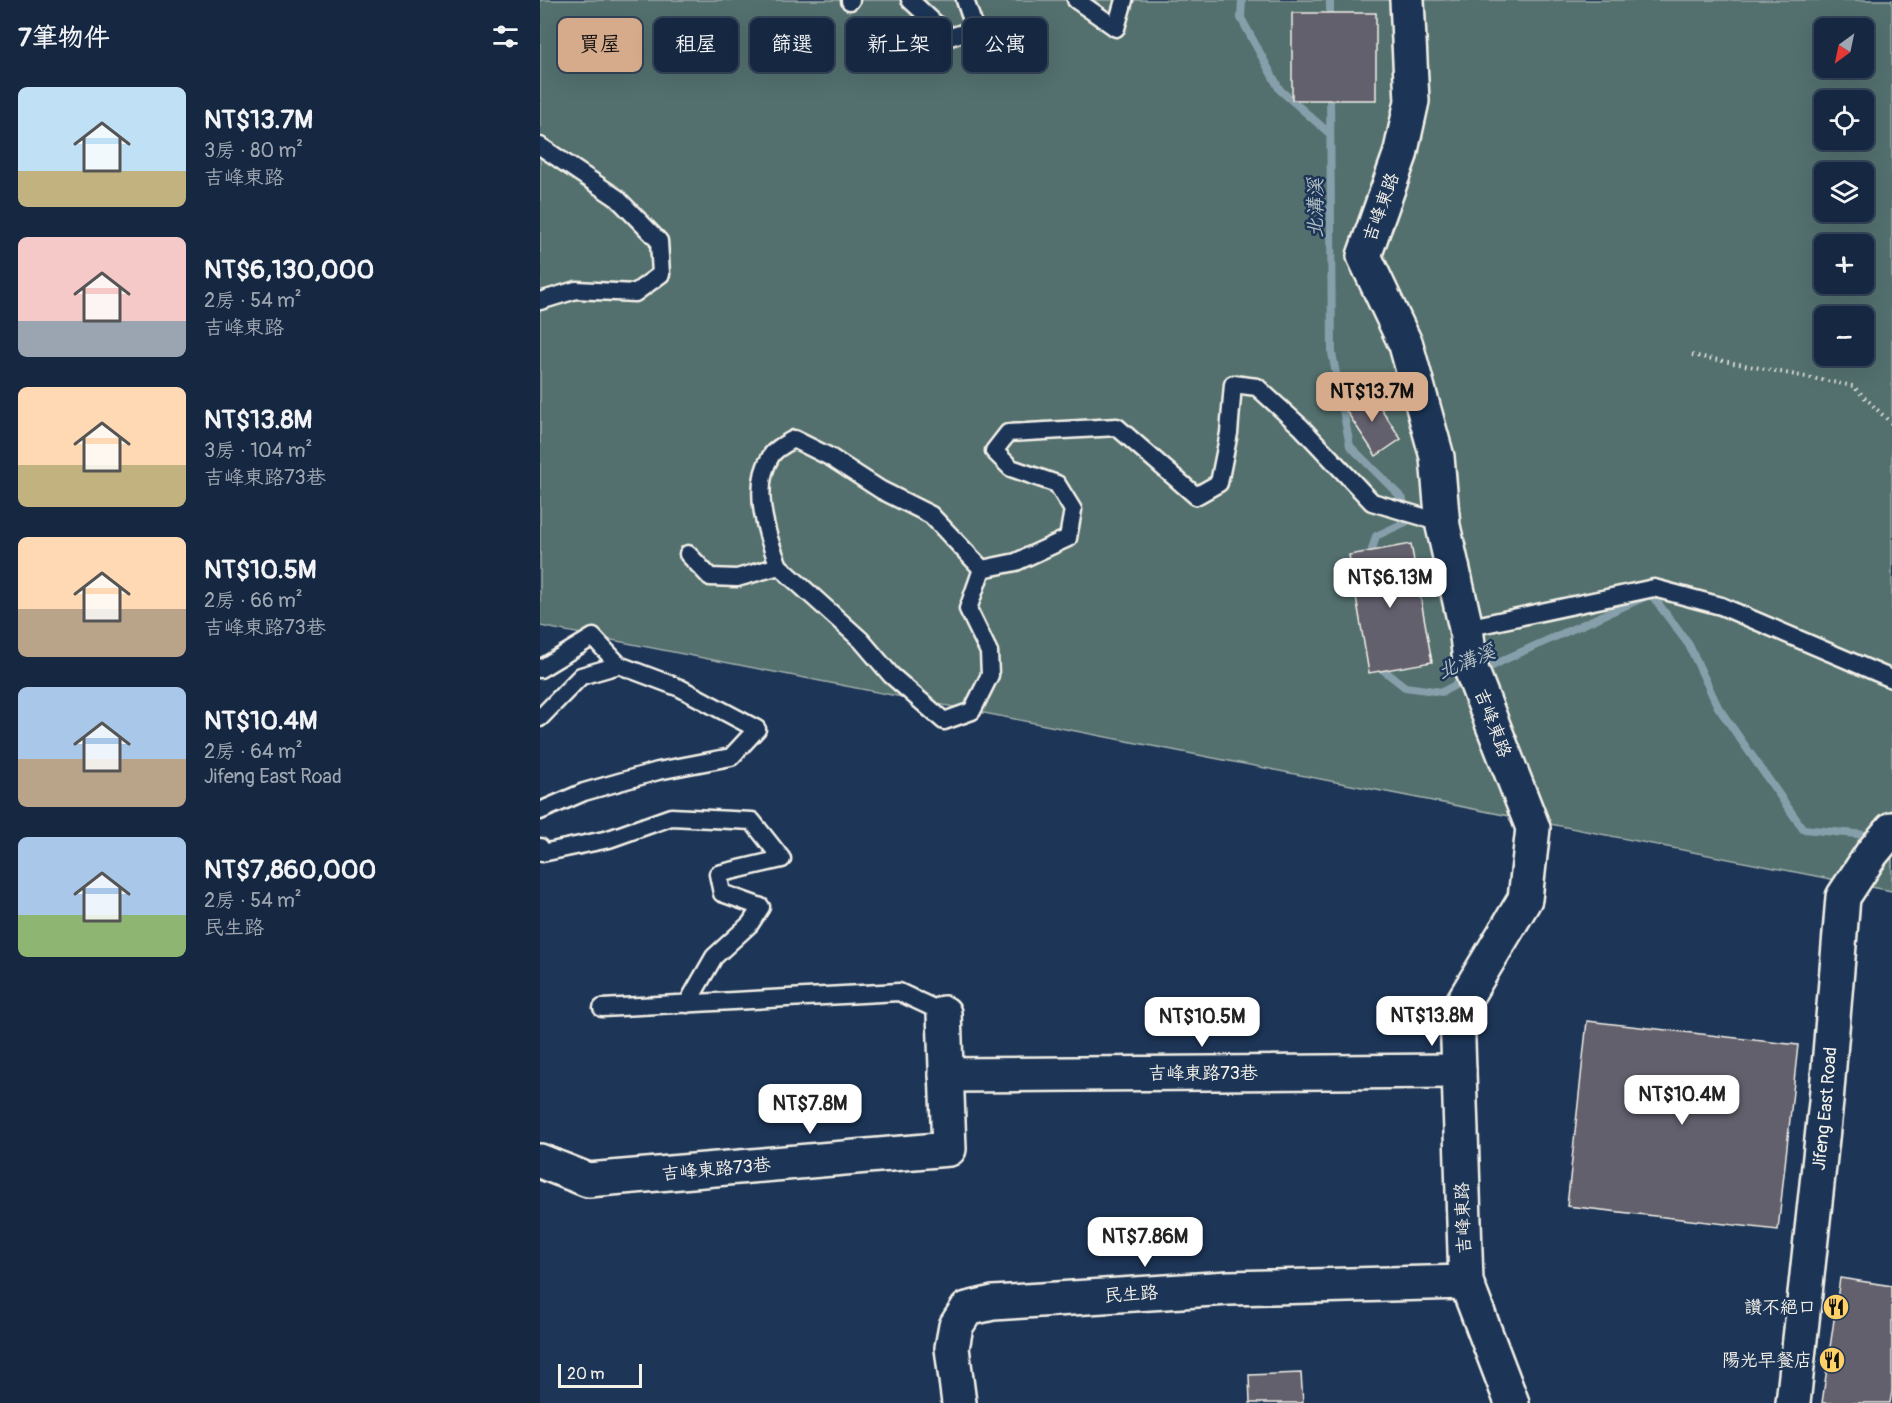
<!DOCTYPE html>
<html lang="zh-TW">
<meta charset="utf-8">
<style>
body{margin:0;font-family:Pangolin,"LXGW WenKai TC",sans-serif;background:#1f3048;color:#f1f3f6;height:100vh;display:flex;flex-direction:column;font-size:22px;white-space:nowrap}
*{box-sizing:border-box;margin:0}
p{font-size:20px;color:#9ea6b1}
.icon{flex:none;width:33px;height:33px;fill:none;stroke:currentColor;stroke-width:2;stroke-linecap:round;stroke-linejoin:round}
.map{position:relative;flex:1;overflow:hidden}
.sheet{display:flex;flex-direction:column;background:#162841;width:540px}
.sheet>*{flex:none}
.banner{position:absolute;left:18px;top:18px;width:570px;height:54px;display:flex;gap:12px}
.needle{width:39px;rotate:213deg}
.controls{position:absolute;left:1274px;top:18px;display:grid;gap:12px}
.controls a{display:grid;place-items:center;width:60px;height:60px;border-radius:9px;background:#162841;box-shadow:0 6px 24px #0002,0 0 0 2px #35445a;font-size:30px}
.scale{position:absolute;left:18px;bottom:15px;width:84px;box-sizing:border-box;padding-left:6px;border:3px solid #f4f1e8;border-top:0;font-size:16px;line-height:21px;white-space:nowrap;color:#f4f1e8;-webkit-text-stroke:4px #1d3557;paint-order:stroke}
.price{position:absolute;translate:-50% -51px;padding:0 14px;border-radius:12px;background:#fff;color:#222;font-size:20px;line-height:39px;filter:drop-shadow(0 2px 3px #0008)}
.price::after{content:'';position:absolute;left:50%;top:36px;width:18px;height:14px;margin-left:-9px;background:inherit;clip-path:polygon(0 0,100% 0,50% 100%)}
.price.selected{background:#d6ab8b;color:#111}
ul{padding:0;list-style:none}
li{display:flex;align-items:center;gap:18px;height:150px;padding:0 18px}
li span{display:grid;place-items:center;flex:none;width:168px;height:120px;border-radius:9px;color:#555}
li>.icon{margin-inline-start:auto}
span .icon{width:72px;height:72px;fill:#fffc;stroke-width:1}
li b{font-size:26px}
h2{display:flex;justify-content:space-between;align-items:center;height:72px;padding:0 18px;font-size:26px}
.pill{padding:0 21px;border-radius:9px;background:#162841;box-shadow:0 6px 24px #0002,0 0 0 2px #35445a;font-size:21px;line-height:54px}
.pill.selected{background:#d6ab8b;color:#111}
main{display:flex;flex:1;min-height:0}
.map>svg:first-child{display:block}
</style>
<main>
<section class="sheet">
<h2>7筆物件<svg class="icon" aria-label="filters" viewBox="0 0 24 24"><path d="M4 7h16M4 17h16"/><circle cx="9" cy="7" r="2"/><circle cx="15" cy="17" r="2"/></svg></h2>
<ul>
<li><span style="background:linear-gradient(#bfe0f5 70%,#c2b280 0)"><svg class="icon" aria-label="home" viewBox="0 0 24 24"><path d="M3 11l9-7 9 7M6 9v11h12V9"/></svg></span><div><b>NT$13.7M</b><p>3房 · 80 m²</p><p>吉峰東路</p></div></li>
<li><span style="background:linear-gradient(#f6c9c9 70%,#9aa5b1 0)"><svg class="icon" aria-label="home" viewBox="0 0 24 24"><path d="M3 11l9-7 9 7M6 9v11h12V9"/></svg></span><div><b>NT$6,130,000</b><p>2房 · 54 m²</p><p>吉峰東路</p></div></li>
<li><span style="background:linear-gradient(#ffd9b3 65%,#c2b280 0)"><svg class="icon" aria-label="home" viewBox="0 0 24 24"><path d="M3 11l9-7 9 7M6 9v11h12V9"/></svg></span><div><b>NT$13.8M</b><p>3房 · 104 m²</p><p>吉峰東路73巷</p></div></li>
<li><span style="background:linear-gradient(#ffd9b3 60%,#b9a48a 0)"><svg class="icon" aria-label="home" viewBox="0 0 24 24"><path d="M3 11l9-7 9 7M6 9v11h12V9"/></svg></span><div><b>NT$10.5M</b><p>2房 · 66 m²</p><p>吉峰東路73巷</p></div></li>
<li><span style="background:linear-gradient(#a9c7e8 60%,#b9a48a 0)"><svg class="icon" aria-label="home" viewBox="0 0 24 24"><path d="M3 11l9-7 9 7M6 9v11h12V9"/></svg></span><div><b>NT$10.4M</b><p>2房 · 64 m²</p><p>Jifeng East Road</p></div></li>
<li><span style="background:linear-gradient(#a9c7e8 65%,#8fb573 0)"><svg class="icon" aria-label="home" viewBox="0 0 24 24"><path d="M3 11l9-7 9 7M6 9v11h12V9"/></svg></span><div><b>NT$7,860,000</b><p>2房 · 54 m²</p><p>民生路</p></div></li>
</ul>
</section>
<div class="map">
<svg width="1352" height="1403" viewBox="0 0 1352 1403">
<rect width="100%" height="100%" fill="#1d3557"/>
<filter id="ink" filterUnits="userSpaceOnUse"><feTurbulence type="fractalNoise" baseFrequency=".0167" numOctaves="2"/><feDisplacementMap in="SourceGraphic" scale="12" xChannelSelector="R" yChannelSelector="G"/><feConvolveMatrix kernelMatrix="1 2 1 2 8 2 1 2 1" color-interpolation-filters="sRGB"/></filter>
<g filter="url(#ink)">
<path fill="#526f6e" stroke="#a3b0ab" stroke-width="1.5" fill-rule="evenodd" d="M0,0H1352V891L0,626ZM1284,28H1323V68H1284ZM1284,100H1323V140H1284ZM1284,172H1323V212H1284ZM1284,244H1323V284H1284ZM1284,316H1323V356H1284Z"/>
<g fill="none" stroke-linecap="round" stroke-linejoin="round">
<path stroke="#869faa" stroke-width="8" d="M702,0L701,18L740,90L789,133
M790,22V0
M790,89L792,353L810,446L863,499L866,522L836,536L829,560
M837,665L865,687L902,692L927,679
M941,672L968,658L1111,594L1149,645L1178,707L1263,829L1337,836"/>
</g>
<path fill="#63616d" stroke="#f4f1e8" stroke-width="1.5" d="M752,13H836V100H752Z
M829,390L861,439L836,456L803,406Z
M871,544L892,662L829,673L809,555Z
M1047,1021L1258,1045L1238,1230L1027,1206Z
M1300,1278L1352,1286V1391L1350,1403H1282Z
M761,1373L763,1403H710L709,1375Z"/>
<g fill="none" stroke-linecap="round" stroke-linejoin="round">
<defs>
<path id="service" d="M370,0L410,37L435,29L425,0
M536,0L576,28L584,0
M310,1L311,0
M0,146L77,198L119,241L121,274L95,293L36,290L0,301
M148,554L170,577L197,578L239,566C226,534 211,487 231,456C235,449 247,443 254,439L290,457L341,490L391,515L442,569L476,562L528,538L533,510L517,484L471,468L454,451L468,433L577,427L656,496L679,483L689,433L693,384L717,387L761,427L832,502L883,517L903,526
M239,566L321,640L351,675L404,721L432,711L450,675L449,652L428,609L442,569
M926,628L1114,588L1181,606L1352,679
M0,669L53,637L79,665
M0,718L41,676L79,665L140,688L217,729L191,757L118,771L44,792L0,811
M0,847L2,853L69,839L131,817L212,821L242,859L178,874L182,893L221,907L210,924L174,957L147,1004
M62,1008L359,992L404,1013"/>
<g id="minor">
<path d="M867,0L872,101L860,155L824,256L866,345L897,457L903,526L926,628L931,669L993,828L985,899L917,1012L926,1282L972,1403"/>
<path d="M406,1075L919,1071"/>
<path d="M0,1161L48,1180L409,1149L404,1013"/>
<path d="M419,1403L412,1348L416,1326L427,1309L453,1303L689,1288L926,1282"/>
<path id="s1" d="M1253,1403L1286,1102L1303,897L1332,853L1352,829"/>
</g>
</defs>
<use href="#service" stroke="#f4f1e8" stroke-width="21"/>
<use href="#minor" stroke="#f4f1e8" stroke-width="38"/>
<path stroke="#f4f1e8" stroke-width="4" stroke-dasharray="1.5 4.5" stroke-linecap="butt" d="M1152,355L1313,386L1352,424"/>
<use href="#service" stroke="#1d3557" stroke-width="16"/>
<use href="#minor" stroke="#1d3557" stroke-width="33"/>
</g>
</g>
<defs>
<symbol id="restaurant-disc" viewBox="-11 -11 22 22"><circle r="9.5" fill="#ffd166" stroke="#1d3557"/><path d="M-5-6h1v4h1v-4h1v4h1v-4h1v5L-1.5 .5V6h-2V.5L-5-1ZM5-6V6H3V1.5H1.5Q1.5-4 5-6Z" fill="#111"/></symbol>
</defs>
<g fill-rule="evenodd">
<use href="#restaurant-disc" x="1281" y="1292" width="30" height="30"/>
<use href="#restaurant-disc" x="1277" y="1345" width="30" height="30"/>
</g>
<g text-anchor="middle" stroke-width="5" stroke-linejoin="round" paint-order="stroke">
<g font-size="18" fill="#f4f1e8" stroke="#1d3557">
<text transform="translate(841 207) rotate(-70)" y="6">吉峰東路</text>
<text transform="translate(953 723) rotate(69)" y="6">吉峰東路</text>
<text x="663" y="1079">吉峰東路73巷</text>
<text dy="6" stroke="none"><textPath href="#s1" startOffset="296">Jifeng East Road</textPath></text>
<text transform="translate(176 1169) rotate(-5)" y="6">吉峰東路73巷</text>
<text transform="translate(923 1218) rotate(-92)" y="6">吉峰東路</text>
<text transform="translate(591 1294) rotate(-4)" y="6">民生路</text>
</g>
<g font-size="18" fill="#f4f1e8" stroke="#1d3557" text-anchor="end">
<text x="1276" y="1313">讚不絕口</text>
<text x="1272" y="1366">陽光早餐店</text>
</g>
<g font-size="20" font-style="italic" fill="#b4c1c4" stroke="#1d3557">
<text transform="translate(775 208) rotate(-90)" y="7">北溝溪</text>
<text transform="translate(926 661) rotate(-22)" y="7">北溝溪</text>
</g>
</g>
</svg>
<div class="controls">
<a><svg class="needle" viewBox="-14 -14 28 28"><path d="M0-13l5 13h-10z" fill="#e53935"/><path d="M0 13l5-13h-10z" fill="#9ea6b1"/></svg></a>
<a><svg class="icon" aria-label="locate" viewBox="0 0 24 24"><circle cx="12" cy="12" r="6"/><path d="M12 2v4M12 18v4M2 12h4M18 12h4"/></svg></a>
<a><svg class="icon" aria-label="layers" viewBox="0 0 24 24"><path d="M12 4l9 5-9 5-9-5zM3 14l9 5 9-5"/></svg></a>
<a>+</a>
<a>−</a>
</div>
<div class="scale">20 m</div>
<b class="price selected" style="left:832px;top:423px">NT$13.7M</b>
<b class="price" style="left:850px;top:609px">NT$6.13M</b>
<b class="price" style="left:892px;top:1047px">NT$13.8M</b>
<b class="price" style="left:662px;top:1048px">NT$10.5M</b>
<b class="price" style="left:1142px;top:1126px">NT$10.4M</b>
<b class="price" style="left:270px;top:1135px">NT$7.8M</b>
<b class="price" style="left:605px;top:1268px">NT$7.86M</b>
<div class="banner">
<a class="pill selected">買屋</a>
<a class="pill">租屋</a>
<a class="pill">篩選</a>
<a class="pill">新上架</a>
<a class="pill">公寓</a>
</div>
</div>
</main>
